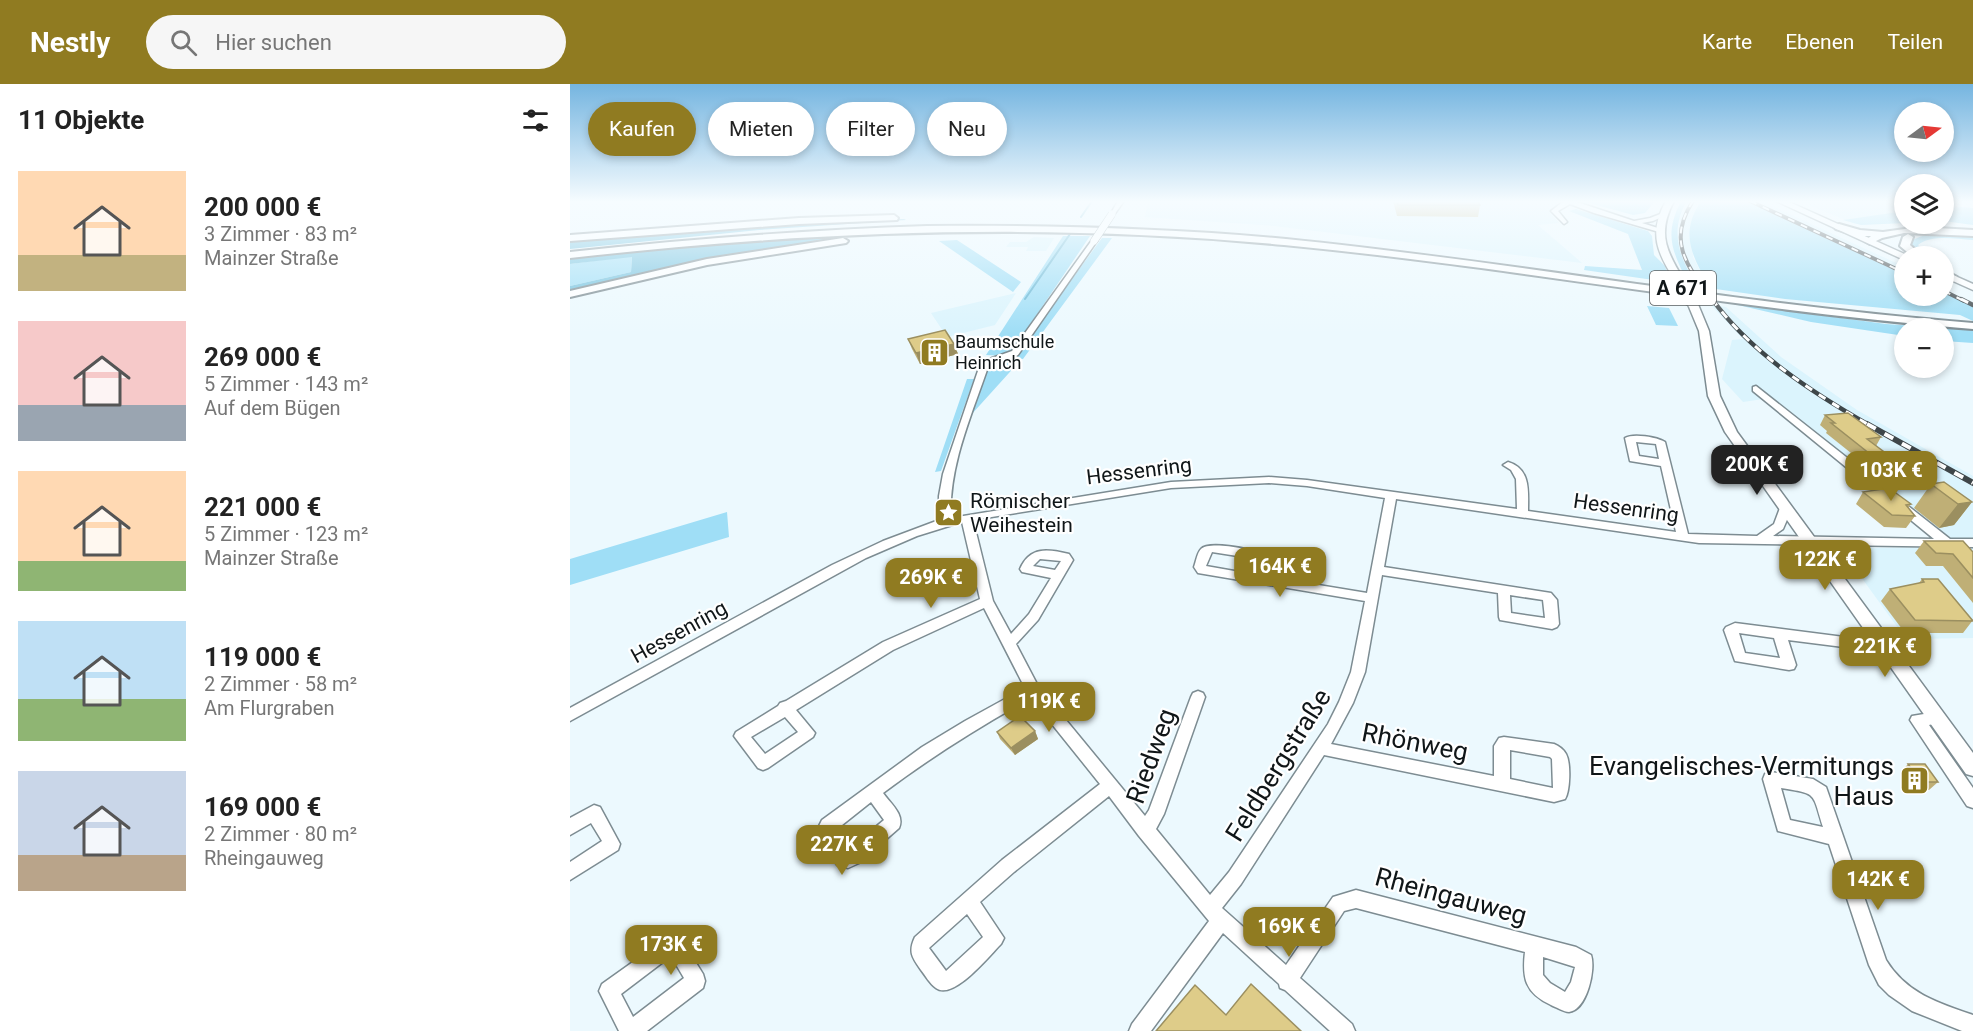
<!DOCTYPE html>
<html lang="de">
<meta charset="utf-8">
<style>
body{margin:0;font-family:Roboto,sans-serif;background:#f6f6f6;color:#222;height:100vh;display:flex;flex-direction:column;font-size:22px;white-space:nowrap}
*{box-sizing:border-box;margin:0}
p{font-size:20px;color:#767676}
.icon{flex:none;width:33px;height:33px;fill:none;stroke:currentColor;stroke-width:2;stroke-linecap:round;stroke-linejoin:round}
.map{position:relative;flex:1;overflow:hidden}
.side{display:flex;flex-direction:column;background:#fff;width:570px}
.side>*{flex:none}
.hud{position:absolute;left:18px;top:18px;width:570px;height:54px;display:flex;gap:12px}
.needle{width:39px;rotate:75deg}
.buttons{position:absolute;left:1324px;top:18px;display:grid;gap:12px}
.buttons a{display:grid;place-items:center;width:60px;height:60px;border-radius:50%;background:#fff;box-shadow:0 3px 9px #0003;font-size:30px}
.price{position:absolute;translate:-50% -51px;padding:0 14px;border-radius:12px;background:#907b21;color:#fff;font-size:20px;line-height:39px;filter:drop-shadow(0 2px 3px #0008)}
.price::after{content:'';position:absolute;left:50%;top:36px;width:18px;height:14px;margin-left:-9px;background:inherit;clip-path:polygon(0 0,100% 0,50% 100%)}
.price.current{background:#222;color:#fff}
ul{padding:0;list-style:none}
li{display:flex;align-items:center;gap:18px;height:150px;padding:0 18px}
li span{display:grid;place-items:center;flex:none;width:168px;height:120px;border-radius:0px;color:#555}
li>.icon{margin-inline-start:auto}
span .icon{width:72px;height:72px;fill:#fffc;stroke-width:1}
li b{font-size:26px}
h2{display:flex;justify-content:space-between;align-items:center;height:72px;padding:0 18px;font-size:26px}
.tag{padding:0 21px;border-radius:27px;background:#fff;box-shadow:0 3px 9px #0003;font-size:21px;line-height:54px}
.tag.current{background:#907b21;color:#fff}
header{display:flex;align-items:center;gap:36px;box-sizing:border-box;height:84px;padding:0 30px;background:#907b21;color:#fff}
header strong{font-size:28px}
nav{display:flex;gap:33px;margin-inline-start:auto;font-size:21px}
.search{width:420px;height:54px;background:#f6f6f6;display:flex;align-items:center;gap:15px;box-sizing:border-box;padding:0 21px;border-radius:33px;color:#767676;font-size:22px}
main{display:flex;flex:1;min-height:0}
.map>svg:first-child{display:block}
</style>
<header>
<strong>Nestly</strong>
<div class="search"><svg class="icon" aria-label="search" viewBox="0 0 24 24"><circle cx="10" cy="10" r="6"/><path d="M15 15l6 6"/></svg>Hier suchen</div>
<nav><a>Karte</a><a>Ebenen</a><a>Teilen</a></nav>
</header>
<main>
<section class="side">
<h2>11 Objekte<svg class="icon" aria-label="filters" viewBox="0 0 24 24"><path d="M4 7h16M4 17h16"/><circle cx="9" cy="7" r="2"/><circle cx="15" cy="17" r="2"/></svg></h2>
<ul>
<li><span style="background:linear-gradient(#ffd9b3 70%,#c2b280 0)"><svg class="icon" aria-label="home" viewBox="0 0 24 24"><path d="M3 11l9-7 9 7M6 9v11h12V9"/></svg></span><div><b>200 000 €</b><p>3 Zimmer · 83 m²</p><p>Mainzer Straße</p></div></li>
<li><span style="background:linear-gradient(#f6c9c9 70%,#9aa5b1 0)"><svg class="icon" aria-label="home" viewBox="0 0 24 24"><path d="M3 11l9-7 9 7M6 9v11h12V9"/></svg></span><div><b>269 000 €</b><p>5 Zimmer · 143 m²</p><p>Auf dem Bügen</p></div></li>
<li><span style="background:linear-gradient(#ffd9b3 75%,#8fb573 0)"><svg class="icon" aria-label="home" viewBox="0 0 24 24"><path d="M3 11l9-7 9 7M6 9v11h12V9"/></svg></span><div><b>221 000 €</b><p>5 Zimmer · 123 m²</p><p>Mainzer Straße</p></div></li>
<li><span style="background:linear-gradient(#bfe0f5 65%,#8fb573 0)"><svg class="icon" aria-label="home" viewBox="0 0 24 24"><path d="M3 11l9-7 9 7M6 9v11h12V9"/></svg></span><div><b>119 000 €</b><p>2 Zimmer · 58 m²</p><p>Am Flurgraben</p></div></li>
<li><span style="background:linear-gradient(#c9d6e8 70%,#b9a48a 0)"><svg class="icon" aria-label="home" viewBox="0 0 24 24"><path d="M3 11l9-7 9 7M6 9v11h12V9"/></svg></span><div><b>169 000 €</b><p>2 Zimmer · 80 m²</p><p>Rheingauweg</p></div></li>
</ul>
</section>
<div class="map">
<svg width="1403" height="947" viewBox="0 0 1403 947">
<rect width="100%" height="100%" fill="#ecf9fe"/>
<path fill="#dbf4fd" d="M578,117H989L979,127L989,139L968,141L1012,179L704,142L575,133Z
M1117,117H1131L1127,124L1123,173L1138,201L1125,199L1111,173L1107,157L1110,133Z
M1176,117H1191L1335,183V191Z
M1229,117H1335V139L1285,140Z
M464,153L484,154L476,167H456L458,163H436L440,158H456Z
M446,209L425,241L377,253L361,229Z
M1141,221L1156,223L1211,273L1287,326L1403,392V554L1336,555L1275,471L1300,464L1386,463L1200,314L1173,318L1152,295L1162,256L1173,255Z"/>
<path fill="#9fdef6" d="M1012,117H1085L1075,129L1063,131Z
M1111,117H1117C1100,145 1108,172 1125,198L1138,200C1121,170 1110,149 1131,117H1176L1335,191V212H1374V209L1403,222V237L1390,231L1215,215L1014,186L1015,182L1072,186L1058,150L999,127L1006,125L1078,147L1082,152L1084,171L1095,182L1099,194L1117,197C1102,166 1094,151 1111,117Z
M1391,123L1403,124V141L1374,137V125Z
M1335,127V139L1291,141L1273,136Z
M1357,150L1403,151V156C1385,155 1362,150 1348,161L1358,172H1351L1342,166L1340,157Z
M493,152H520L455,248L435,272L416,271Z
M532,154H542L453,275L444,274Z
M387,156L451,198L443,208L369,157Z
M62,172L61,188L0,202V180Z
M1159,219L1316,240L1403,246V259L1374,257V244H1335V252L1241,238Z
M1077,222L1099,224L1108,242L1086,241Z
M432,277L448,279L401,331L419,279Z
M397,295H404L371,387L365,388Z
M157,428L159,453L0,501V475Z"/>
<path fill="#71c0dd" d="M334,135L336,136L189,146L0,165V156L275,136Z
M264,150L265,156L134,177L0,208V202L61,188L62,173L0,180V174L78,165Z"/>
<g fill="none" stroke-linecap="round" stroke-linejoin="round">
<path stroke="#68b7d4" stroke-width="2" d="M511,133L522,117
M455,215L500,150"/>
<defs>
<path id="minor" d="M548,117H554L544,131H540Z
M994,117H1004L1064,137L1080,134L1093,129L1096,131L1083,137L1072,139L1091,145V147L1089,148L1024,129L1000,120L988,127L997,138L994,140L981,127Z
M524,155L527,157L448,271L437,276L419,280C403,328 378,382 381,434L601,398L699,393L737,396L947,425L946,395L941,386L933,381L938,378C961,385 958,407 958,427L1106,448L1091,382L1060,377L1055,354C1063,349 1087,353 1095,358L1118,450L1187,452L1204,440L1210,424L1216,420L1222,424L1213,445L1203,452L1364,455L1183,307V303L1186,302L1380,455H1403V463L1129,459L826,415L814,483L981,509L987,516L989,540L987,543L982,545L930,536L929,533L928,509L812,491L795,588L783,619L761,660L924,692V662L929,654L934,653L984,660C989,662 993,665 996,670C1001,679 1000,707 995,715L984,718L754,671L671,800L652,824L716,881L763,813L786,806L1006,863L1021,871C1026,885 1017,926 999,928C994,928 986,923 981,921C955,909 952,894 955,868L786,824L774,827L730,894L782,940L785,947H760L715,906L710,904L709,900L653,849L581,947H559L562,940L639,837L569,752L539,712L444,788L410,818L434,854L431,860C419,872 383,917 366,904C360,900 355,891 351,886C342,873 338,868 345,853L432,776L530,700L461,614C409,643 361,673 313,709C321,720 335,731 329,744L289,779L278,784L267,781L245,750L252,736L352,663L395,637L455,604L414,524L323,566L226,626L245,649L243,653L198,684L193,686L188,684L164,652L166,648L208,622L210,619L216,617L313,558L410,515L392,438L347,452L296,474L0,637V624L262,481L313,457L369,436V412L373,390L411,278L442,267L522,156ZM1066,358L1086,360L1089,375L1069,372ZM699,399L737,402L815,414L797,509L682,490L687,470C681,464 638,457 631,465C627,469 626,478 624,483L628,489L795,517L781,588L769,618L758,640L659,788L640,811L586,745L594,730L635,613L633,609L628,607L623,609L621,613L579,726L575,732L468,602L446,560L468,536L503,476L499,470C478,465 460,462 450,485L452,488L481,494L459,530L441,550L423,517L403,436L601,404ZM642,468L674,473L670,488L636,482ZM470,475L491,477L485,486L463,482ZM940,511L973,516L975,534L941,529ZM215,633L228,648L195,670L181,653ZM940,666L980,673L982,675L983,704L940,695ZM301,718L314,736L277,767L262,749ZM397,830L413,853L376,887L359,864ZM973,873L1005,883L1001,898L995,908L980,899L973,891Z
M1165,539L1313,558L1318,559L1320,563L1318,567L1313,568L1218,556L1226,581L1224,585L1219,586L1165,577L1154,546L1156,543ZM1169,549L1204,554L1210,574L1175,569Z
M1366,628L1371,630L1373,634L1371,638L1359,641L1403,704V724L1397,722L1340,636L1342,632Z
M1201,688L1243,695L1256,703L1316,876C1336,909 1368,919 1403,931V947H1392L1342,927L1319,911L1309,901L1299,881L1259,760L1208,747L1193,695L1195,690ZM1211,704C1248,710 1242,708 1253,743L1220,736Z
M24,721L30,723L50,760L48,766L0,796V778L32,757L21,739L0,751V734Z
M104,850L110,853L133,890L135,897L133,904L77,947H49L29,907L32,900L98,853ZM101,872L114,894L63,933L51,910Z"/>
<path id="major" d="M1096,117H1104C1087,149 1096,167 1114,196L1109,199L1106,198C1087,169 1078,149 1096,117Z
M1206,117H1217L1339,172L1332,175Z
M1374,187L1403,200V206L1374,193Z
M1119,216L1127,218L1139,247L1150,312L1167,348L1403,669V692L1396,690L1155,348L1138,312L1129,247L1117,218Z"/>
<path id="highway" d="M324,131L328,134L327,136L229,140L0,157V151L229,134Z
M1269,140L1290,146L1313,148L1349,143L1403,146V152L1334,149L1312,154L1300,160L1295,157L1301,152H1289L1266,145L1264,143Z
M357,142C477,141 596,144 716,155C946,178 1173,221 1403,239V245C1172,227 945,183 714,161C476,138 238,147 0,174V168C119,155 237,146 357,142Z
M1338,150L1343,153L1340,161L1352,172H1342L1330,162L1333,153Z
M273,154L278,157L276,159L137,181L0,213V207L137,175Z
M1374,186L1387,193V197H1379L1374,194Z"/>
</defs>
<use href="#minor" stroke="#7d8c92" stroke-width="3"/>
<use href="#major" stroke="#7d8c92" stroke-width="3"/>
<use href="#highway" stroke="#7d8c92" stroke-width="4"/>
<use href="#minor" fill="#fff" fill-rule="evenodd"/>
<use href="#major" fill="#fff" fill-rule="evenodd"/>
<use href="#highway" fill="#fff" fill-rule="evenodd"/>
<defs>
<path id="rail-far2" d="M1123,117C1096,158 1118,183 1143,217
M1180,117L1335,189
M1374,207L1394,217"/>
<path id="rail-far1" d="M1142,215C1181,269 1243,309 1299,341
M1391,215L1403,221"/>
<path id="rail" d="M1297,340L1403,399"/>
</defs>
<use href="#rail-far2" stroke="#3e4649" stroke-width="4"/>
<use href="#rail-far1" stroke="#3e4649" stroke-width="4.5"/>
<use href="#rail" stroke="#3e4649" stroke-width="6"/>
<use href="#rail-far2" stroke="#fff" stroke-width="2" stroke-dasharray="7" stroke-linecap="butt"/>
<use href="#rail-far1" stroke="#fff" stroke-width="3" stroke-dasharray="8" stroke-linecap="butt"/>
<use href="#rail" stroke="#fff" stroke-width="4" stroke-dasharray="10" stroke-linecap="butt"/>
<defs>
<path id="minor-bridge" d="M524,157L542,130"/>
<path id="major-bridge-far1" d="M1109,196L1121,217"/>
<path id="major-bridge" d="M1120,215L1122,218"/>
</defs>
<use href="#minor-bridge" stroke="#7d8c92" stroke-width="8" stroke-linecap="butt"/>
<use href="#major-bridge-far1" stroke="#7d8c92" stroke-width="10" stroke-linecap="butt"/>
<use href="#major-bridge" stroke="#7d8c92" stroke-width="14" stroke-linecap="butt"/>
<use href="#minor-bridge" stroke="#fff" stroke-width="7"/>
<use href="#major-bridge-far1" stroke="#fff" stroke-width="9"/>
<use href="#major-bridge" stroke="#fff" stroke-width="11"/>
</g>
<path fill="#bfaf76" d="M823,117H908L910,121L908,133L827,132Z
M338,255L384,260L388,270L350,280L342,265Z
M1255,331L1311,353L1306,362L1329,379L1322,389L1303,392L1289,380L1291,377L1256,349L1257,347L1250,341Z
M1361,400L1402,418L1384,441L1369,444L1344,424Z
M1293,408L1341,420L1338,424L1345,432L1336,444L1314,443L1286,420Z
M1354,457L1403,468V519L1373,482H1356L1345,469Z
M1352,495L1403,536L1393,549H1335L1311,517L1320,505L1349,499Z
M465,647L468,655L445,671L430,655L427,648Z
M1338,680L1368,698L1359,706H1343L1331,688Z"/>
<path fill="#9b8f60" d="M384,260L388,270L350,280L346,269Z
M1402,418L1384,441L1369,444L1388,420Z
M465,647L468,655L445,671L441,664Z"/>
<path fill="#decc89" stroke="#9b8f60" stroke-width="1.5" d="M827,117H908L910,121H828Z
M375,246L384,260L346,269L338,255Z
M1278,329L1311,353L1297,355L1329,379L1310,382L1295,370H1300L1261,339H1265L1255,331Z
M1374,398L1402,418L1388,420L1361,400Z
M1319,404L1341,420L1336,421L1345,432L1322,431L1293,408Z
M1354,457H1393L1403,468V494L1383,470L1366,469Z
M1352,495H1368L1403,537L1345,536L1320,505L1354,498Z
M450,632L465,647L441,664L427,648Z
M1338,680H1355L1368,698H1351Z
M681,900L731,947H586L625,901L656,931Z"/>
<linearGradient id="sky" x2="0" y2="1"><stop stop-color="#75b5e0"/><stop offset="0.47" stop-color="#f6fcff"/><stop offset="1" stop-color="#f6fcff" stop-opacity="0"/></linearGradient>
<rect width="1403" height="250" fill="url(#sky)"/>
<defs>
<symbol id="building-square" viewBox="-11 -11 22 22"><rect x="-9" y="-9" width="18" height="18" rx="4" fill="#907b21" stroke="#fff"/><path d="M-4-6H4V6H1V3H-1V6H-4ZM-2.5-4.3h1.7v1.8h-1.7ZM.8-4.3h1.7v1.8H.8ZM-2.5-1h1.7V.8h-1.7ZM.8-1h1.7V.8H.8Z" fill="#fff"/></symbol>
<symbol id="sight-square" viewBox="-11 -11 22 22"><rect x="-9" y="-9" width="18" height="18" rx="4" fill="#907b21" stroke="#fff"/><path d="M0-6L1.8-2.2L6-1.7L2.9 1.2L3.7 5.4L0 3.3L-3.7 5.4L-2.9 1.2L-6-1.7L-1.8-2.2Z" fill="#fff"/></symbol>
</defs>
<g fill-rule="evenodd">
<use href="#building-square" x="348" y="252" width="33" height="33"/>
<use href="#sight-square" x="362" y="412" width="33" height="33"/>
<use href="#building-square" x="1328" y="680" width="33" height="33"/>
</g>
<g text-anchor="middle" stroke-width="4.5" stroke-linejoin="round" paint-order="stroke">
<g font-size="18" fill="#101618" stroke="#fff" text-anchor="start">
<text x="385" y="264">Baumschule<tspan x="385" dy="21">Heinrich</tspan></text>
</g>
<rect fill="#fff" stroke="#585c5d" stroke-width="1.5" x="1080" y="187" width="66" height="34" rx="4.5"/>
<g font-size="20" font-weight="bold" fill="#101618">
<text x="1113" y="211">A 671</text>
</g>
<g font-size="21" fill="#101618" stroke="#fff">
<text transform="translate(569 387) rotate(-7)" y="7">Hessenring</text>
<text transform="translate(1056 424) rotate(8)" y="7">Hessenring</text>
<text transform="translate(109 548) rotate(-29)" y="7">Hessenring</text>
</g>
<g font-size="21" fill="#101618" stroke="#fff" text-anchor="start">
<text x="400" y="424">Römischer<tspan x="400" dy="24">Weihestein</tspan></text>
</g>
<g font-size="26" fill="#101618" stroke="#fff">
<text transform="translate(845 658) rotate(11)" y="9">Rhönweg</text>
<text transform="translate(581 672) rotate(-70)" y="9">Riedweg</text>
<text transform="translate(708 681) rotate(-58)" y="9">Feldbergstraße</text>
<text transform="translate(881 812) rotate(15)" y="9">Rheingauweg</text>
</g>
<g font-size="26" fill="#101618" stroke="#fff" text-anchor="end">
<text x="1324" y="691">Evangelisches-Vermitungs<tspan x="1324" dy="30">Haus</tspan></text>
</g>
</g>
</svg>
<div class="buttons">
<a><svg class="needle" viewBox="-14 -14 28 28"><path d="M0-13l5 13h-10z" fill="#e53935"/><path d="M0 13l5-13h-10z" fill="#767676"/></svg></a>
<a><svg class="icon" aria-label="layers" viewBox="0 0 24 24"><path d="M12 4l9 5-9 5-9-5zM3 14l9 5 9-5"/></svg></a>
<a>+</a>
<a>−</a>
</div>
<b class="price current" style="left:1187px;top:412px">200K €</b>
<b class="price" style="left:1321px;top:418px">103K €</b>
<b class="price" style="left:1255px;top:507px">122K €</b>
<b class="price" style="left:710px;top:514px">164K €</b>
<b class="price" style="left:361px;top:525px">269K €</b>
<b class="price" style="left:1315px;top:594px">221K €</b>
<b class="price" style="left:479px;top:649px">119K €</b>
<b class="price" style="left:272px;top:792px">227K €</b>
<b class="price" style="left:1308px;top:827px">142K €</b>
<b class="price" style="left:719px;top:874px">169K €</b>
<b class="price" style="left:101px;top:892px">173K €</b>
<div class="hud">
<a class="tag current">Kaufen</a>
<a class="tag">Mieten</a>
<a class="tag">Filter</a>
<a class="tag">Neu</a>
</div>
</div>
</main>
